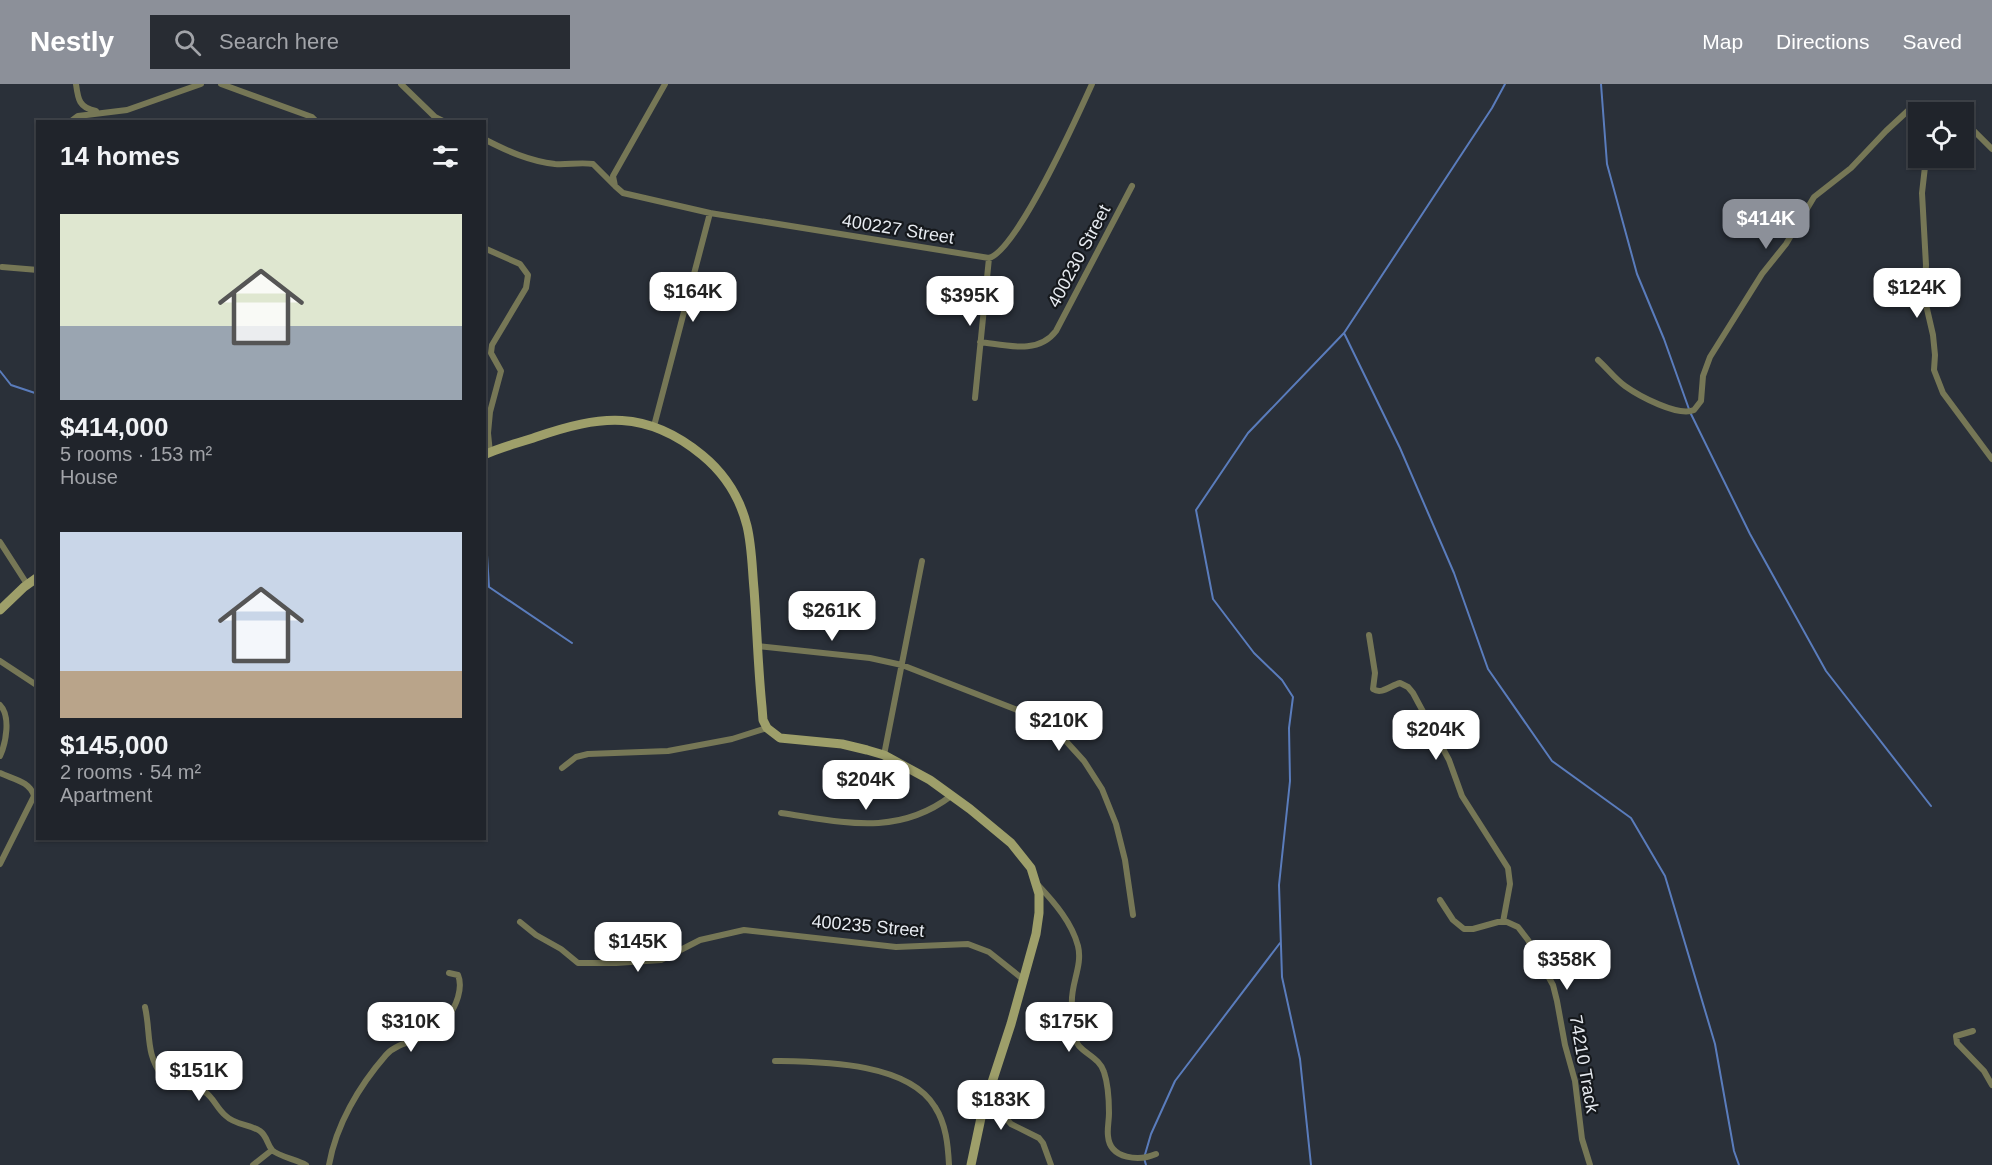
<!DOCTYPE html>
<meta charset="utf-8">
<style>
body{margin:0;font-family:Helvetica,sans-serif;background:#282c33;color:#f1f3f6;height:100vh;display:flex;flex-direction:column;font-size:22px;white-space:nowrap}
*{box-sizing:border-box;margin:0}
p{font-size:20px;color:#a2a4a9}
.icon{flex:none;width:33px;height:33px;fill:none;stroke:currentColor;stroke-width:2;stroke-linecap:round;stroke-linejoin:round}
.map{position:relative;flex:1;overflow:hidden}
.side{position:absolute;left:36px;top:36px;width:450px;height:720px;display:flex;flex-direction:column;background:#20242b;border-radius:0px;box-shadow:0 2px 4px #0004,0 0 0 2px #3d4147}
.side>*{flex:none}
.controls{position:absolute;left:1908px;top:18px;display:grid;gap:12px}
.controls a{display:grid;place-items:center;width:66px;height:66px;border-radius:0px;background:#20242b;box-shadow:0 2px 4px #0004,0 0 0 2px #3d4147;font-size:30px}
.price{position:absolute;translate:-50% -51px;padding:0 14px;border-radius:12px;background:#fff;color:#222;font-size:20px;line-height:39px;filter:drop-shadow(0 2px 3px #0008)}
.price::after{content:'';position:absolute;left:50%;top:36px;width:18px;height:14px;margin-left:-9px;background:inherit;clip-path:polygon(0 0,100% 0,50% 100%)}
.price.current{background:#8c9099;color:#fff}
ul{padding:0;list-style:none}
li{display:grid;align-content:center;gap:12px;height:318px;padding:0 24px}
li span{display:grid;place-items:center;height:186px;border-radius:0px;color:#555}
li>.icon{margin-inline-start:auto}
span .icon{width:108px;height:108px;fill:#fffc;stroke-width:1}
li b{font-size:26px}
h2{display:flex;justify-content:space-between;align-items:center;height:72px;padding:0 24px;font-size:26px}
header{display:flex;align-items:center;gap:36px;box-sizing:border-box;height:84px;padding:0 30px;background:#8c9099;color:#fff}
header strong{font-size:28px}
nav{display:flex;gap:33px;margin-inline-start:auto;font-size:21px}
.search{width:420px;height:54px;background:#282c33;display:flex;align-items:center;gap:15px;box-sizing:border-box;padding:0 21px;border-radius:0px;color:#a2a4a9;font-size:22px}
.map>svg:first-child{display:block}
</style>
<header>
<strong>Nestly</strong>
<div class="search"><svg class="icon" aria-label="search" viewBox="0 0 24 24"><circle cx="10" cy="10" r="6"/><path d="M15 15l6 6"/></svg>Search here</div>
<nav><a>Map</a><a>Directions</a><a>Saved</a></nav>
</header>
<div class="map">
<svg width="1992" height="1081" viewBox="0 0 1992 1081">
<rect width="100%" height="100%" fill="#2a3039"/>
<g fill="none" stroke-linecap="round" stroke-linejoin="round">
<path stroke="#5a7cbc" stroke-width="2" d="M1601,0L1607,80L1637,190L1664,255L1690,328L1750,450L1826,587L1931,722
M1344,249L1400,364L1454,489L1488,585L1552,677L1631,734L1665,792L1715,960L1734,1067L1739,1081
M0,287L11,301L38,310
M484,423L489,503L572,559
M1146,1081L1144,1074L1151,1050L1175,997L1280,859
M1311,1081L1300,975L1282,893L1279,801L1290,697L1289,644L1293,613L1282,596L1254,569L1213,515L1196,426L1248,349L1344,249L1492,24L1505,0"/>
<path stroke="#767756" stroke-width="6" d="M76,0C78,15 79,24 96,27
M221,0L312,33L317,38
M401,0L435,33L445,38
M665,0L613,92L615,102L623,109L710,129L989,174C1017,166 1078,31 1092,0
M1964,37L1992,65
M70,38L78,32L127,26L201,0
M484,55C507,67 529,77 555,80C567,81 580,78 593,80L614,101
M1926,74L1922,109L1926,181L1924,212L1933,251L1935,271L1934,286L1943,309L1992,375
M484,164L520,180L528,191L526,204L492,261L491,269L501,287L490,328L488,349L490,369
M2,183L38,186
M980,258C1006,261 1038,271 1056,247L1132,102
M1598,276C1607,284 1615,295 1625,302C1639,312 1678,333 1694,326L1701,317L1703,292L1710,273L1762,190L1786,160L1814,113L1851,84L1886,47L1913,22L1932,19L1944,22L1953,28
M975,314L989,174
M654,342L710,129
M0,458L27,500
M1369,551L1375,589L1373,605C1382,611 1391,601 1400,599L1408,603L1413,609L1449,676L1462,712L1508,784L1510,800L1503,838
M758,562L870,574L902,581L1038,634L1064,655L1084,677L1102,705L1116,740L1125,776L1133,831
M0,577L38,602
M0,621C11,632 6,659 0,672
M884,671L922,477
M562,684L576,673L588,670L668,667L732,655L767,644
M0,689C12,695 30,697 34,712L0,780
M781,729C843,738 897,753 951,712
M1038,801C1055,819 1072,839 1078,862C1083,882 1070,901 1072,921C1073,932 1072,954 1079,962C1087,971 1100,975 1104,988C1108,1000 1109,1016 1109,1029C1109,1037 1107,1045 1108,1052C1110,1076 1140,1077 1156,1070
M1440,816L1453,836L1464,845H1473L1498,838H1507L1518,843L1528,856L1553,901L1557,917L1565,961L1575,997L1582,1055L1590,1081
M520,838L536,851L561,865L578,879H616L661,876L700,856L744,846L896,863L968,860L989,868L1024,896
M145,923C151,949 145,970 163,993C174,1008 191,999 205,1008C214,1014 217,1025 226,1032C235,1041 249,1040 260,1047C267,1052 267,1060 272,1066C278,1072 297,1076 306,1081
M1973,947L1956,952L1957,959L1984,987L1992,1001
M775,977C822,978 908,978 935,1023C946,1040 948,1061 949,1081
M994,995L1003,1031L1011,1040L1039,1054L1043,1059L1051,1081
M253,1081L272,1066
M329,1081C336,1041 359,1002 386,971C394,962 406,959 418,955C437,949 452,933 458,913C460,906 461,898 458,891L449,889"/>
<path stroke="#9e9f6a" stroke-width="9" d="M484,371C501,363 519,359 536,353C600,331 646,325 702,371C724,389 740,414 747,442C752,463 752,484 754,505C757,545 758,584 762,623L763,636L767,644L780,654L842,660L867,666L884,671L930,696L970,725L1011,759L1031,784L1039,810V829L1036,850L1011,940L982,1029L971,1081
M0,526L24,503L38,493"/>
</g>
<g text-anchor="middle" stroke-width="4.5" stroke-linejoin="round" paint-order="stroke">
<g font-size="18" fill="#e7ebf1" stroke="#15181c">
<text transform="translate(898 145) rotate(9)" y="6">400227 Street</text>
<text transform="translate(1079 172) rotate(-62)" y="6">400230 Street</text>
<text transform="translate(868 842) rotate(5)" y="6">400235 Street</text>
<text transform="translate(1584 980) rotate(80)" y="6">74210 Track</text>
</g>
</g>
</svg>
<div class="controls">
<a><svg class="icon" aria-label="locate" viewBox="0 0 24 24"><circle cx="12" cy="12" r="6"/><path d="M12 2v4M12 18v4M2 12h4M18 12h4"/></svg></a>
</div>
<b class="price current" style="left:1766px;top:166px">$414K</b>
<b class="price" style="left:1917px;top:235px">$124K</b>
<b class="price" style="left:693px;top:239px">$164K</b>
<b class="price" style="left:970px;top:243px">$395K</b>
<b class="price" style="left:832px;top:558px">$261K</b>
<b class="price" style="left:1059px;top:668px">$210K</b>
<b class="price" style="left:1436px;top:677px">$204K</b>
<b class="price" style="left:866px;top:727px">$204K</b>
<b class="price" style="left:638px;top:889px">$145K</b>
<b class="price" style="left:1567px;top:907px">$358K</b>
<b class="price" style="left:411px;top:969px">$310K</b>
<b class="price" style="left:1069px;top:969px">$175K</b>
<b class="price" style="left:199px;top:1018px">$151K</b>
<b class="price" style="left:1001px;top:1047px">$183K</b>
<section class="side">
<h2>14 homes<svg class="icon" aria-label="filters" viewBox="0 0 24 24"><path d="M4 7h16M4 17h16"/><circle cx="9" cy="7" r="2"/><circle cx="15" cy="17" r="2"/></svg></h2>
<ul>
<li><span style="background:linear-gradient(#dfe7d0 60%,#9aa5b1 0)"><svg class="icon" aria-label="home" viewBox="0 0 24 24"><path d="M3 11l9-7 9 7M6 9v11h12V9"/></svg></span><div><b>$414,000</b><p>5 rooms · 153 m²</p><p>House</p></div></li>
<li><span style="background:linear-gradient(#c9d6e8 75%,#b9a48a 0)"><svg class="icon" aria-label="home" viewBox="0 0 24 24"><path d="M3 11l9-7 9 7M6 9v11h12V9"/></svg></span><div><b>$145,000</b><p>2 rooms · 54 m²</p><p>Apartment</p></div></li>
</ul>
</section>
</div>
